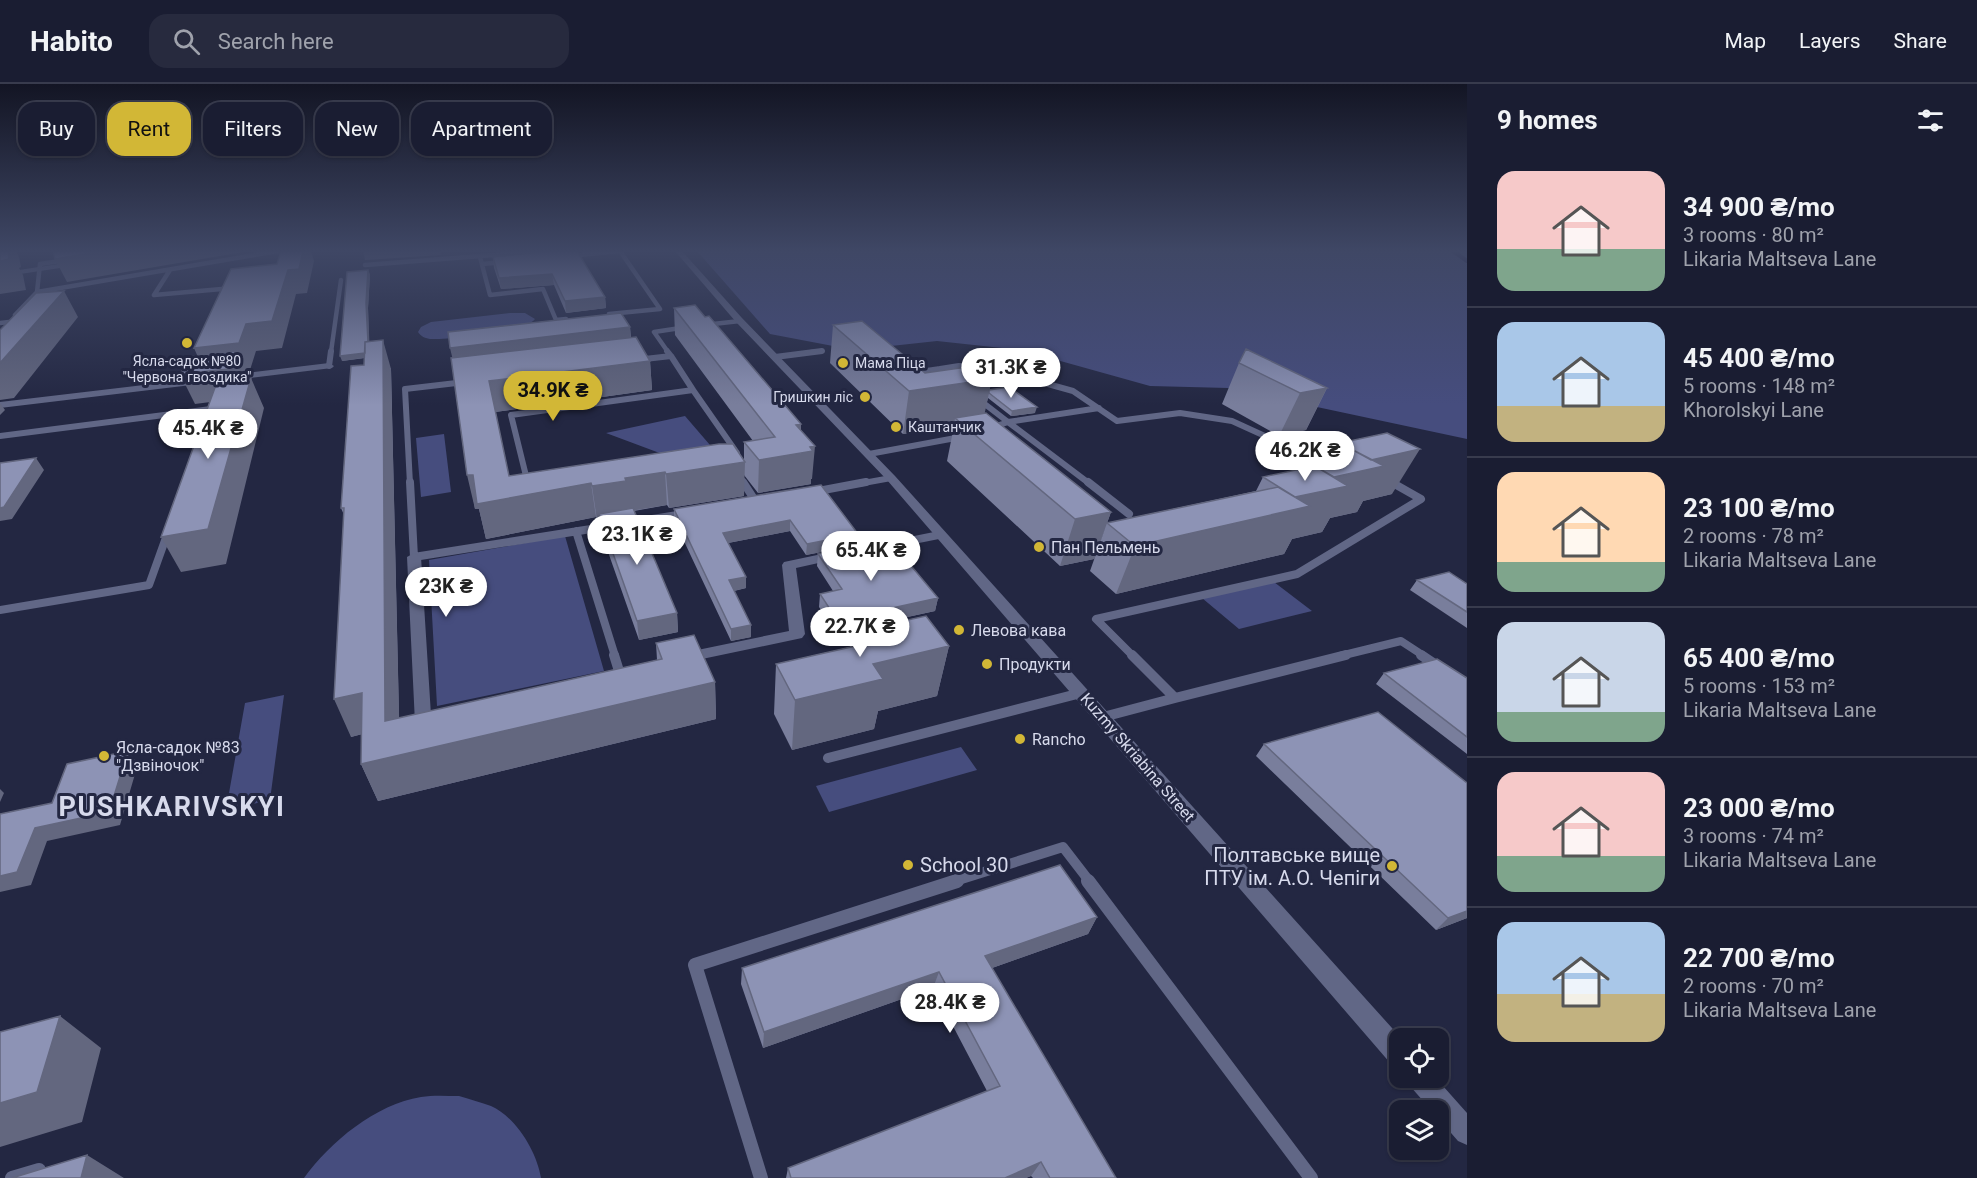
<!DOCTYPE html>
<meta charset="utf-8">
<style>
body{margin:0;font-family:Roboto,sans-serif;background:#272a3e;color:#f1f3f6;height:100vh;display:flex;flex-direction:column;font-size:22px;white-space:nowrap}
*{box-sizing:border-box;margin:0}
p{font-size:20px;color:#9fa2ac}
.icon{flex:none;width:33px;height:33px;fill:none;stroke:currentColor;stroke-width:2;stroke-linecap:round;stroke-linejoin:round}
.map{position:relative;flex:1;overflow:hidden}
.sheet{display:flex;flex-direction:column;background:#1a1d32;width:510px}
.sheet>*{flex:none}
.hud{position:absolute;left:18px;top:18px;width:570px;height:54px;display:flex;gap:12px}
.fabs{position:absolute;left:1389px;top:944px;display:grid;gap:12px}
.fabs a{display:grid;place-items:center;width:60px;height:60px;border-radius:12px;background:#1a1d32;box-shadow:0 2px 4px #0004,0 0 0 2px #383b4d;font-size:30px}
.price{position:absolute;translate:-50% -51px;padding:0 14px;border-radius:21px;background:#fff;color:#222;font-size:20px;line-height:39px;filter:drop-shadow(0 2px 3px #0008)}
.price::after{content:'';position:absolute;left:50%;top:36px;width:18px;height:14px;margin-left:-9px;background:inherit;clip-path:polygon(0 0,100% 0,50% 100%)}
.price.on{background:#d2b736;color:#111}
ul{padding:0;list-style:none}
li{display:flex;align-items:center;gap:18px;height:150px;padding:0 30px}
li+li{border-top:2px solid #383b4d}
li span{display:grid;place-items:center;flex:none;width:168px;height:120px;border-radius:18px;color:#555}
li>.icon{margin-inline-start:auto}
span .icon{width:72px;height:72px;fill:#fffc;stroke-width:1}
li b{font-size:26px}
h2{display:flex;justify-content:space-between;align-items:center;height:72px;padding:0 30px;font-size:26px}
.tag{padding:0 21px;border-radius:18px;background:#1a1d32;box-shadow:0 2px 4px #0004,0 0 0 2px #383b4d;font-size:21px;line-height:54px}
.tag.on{background:#d2b736;color:#111}
header{display:flex;align-items:center;gap:36px;box-sizing:border-box;height:84px;padding:0 30px;background:#1a1d32;border-bottom:2px solid #383b4d}
header strong{font-size:28px}
nav{display:flex;gap:33px;margin-inline-start:auto;font-size:21px}
.search{width:420px;height:54px;background:#272a3e;display:flex;align-items:center;gap:15px;box-sizing:border-box;padding:0 21px;border-radius:18px;color:#9fa2ac;font-size:22px}
main{display:flex;flex:1;min-height:0}
.map>svg:first-child{display:block}
</style>
<header>
<strong>Habito</strong>
<div class="search"><svg class="icon" aria-label="search" viewBox="0 0 24 24"><circle cx="10" cy="10" r="6"/><path d="M15 15l6 6"/></svg>Search here</div>
<nav><a>Map</a><a>Layers</a><a>Share</a></nav>
</header>
<main>
<div class="map">
<svg width="1467" height="1094" viewBox="0 0 1467 1094">
<rect width="100%" height="100%" fill="#232742"/>
<path fill="#464d7e" d="M697,167H1467V355L1228,304L1150,302L1021,266L937,257L854,266L770,250Z
M510,229H525L535,235C527,247 446,256 430,255C424,254 421,252 418,248L421,243L431,238Z
M685,332L716,368L681,377L606,349Z
M444,350L451,408L421,413L416,354Z
M565,452L604,587L437,622L429,476Z
M1274,498L1312,527L1239,545L1202,514Z
M284,611L270,716L226,726L245,619Z
M961,663L977,686L829,728L816,702Z
M459,1012C469,1015 480,1018 491,1022C516,1033 537,1068 541,1094H304C330,1058 376,1020 421,1013C433,1011 446,1012 459,1012Z"/>
<g fill="none" stroke-linecap="round" stroke-linejoin="round">
<path stroke="#080234" stroke-width="4" d="M1453,167L1467,177"/>
<path stroke="#616786" stroke-width="4.5" d="M569,172L620,167L660,225L609,230
M480,173L490,211L543,205L556,236L566,235
M67,176L40,180L37,208L278,167
M482,180L505,178
M365,181L544,167
M170,186L154,211L233,204
M15,231L37,208
M0,239L9,238
M704,241L740,237
M331,268L341,196
M668,268L654,248L687,243
M811,268L822,267"/>
<path stroke="#616786" stroke-width="6" d="M775,273L822,267
M636,276L671,272L667,267
M329,282L331,267
M913,289L940,285
M950,292L940,285L959,282L998,286L1073,307L1117,337L1180,329L1232,337L1320,377
M693,306L737,369
M977,314L1008,338L991,344
M1008,338L1090,400
M1008,338L1099,324
M0,352L211,325L208,333
M869,370L961,353
M737,390L744,400
M1388,397L1393,400
M410,400L405,305L465,298
M528,400L511,331L693,306L671,272
M858,400L891,394"/>
<path stroke="#616786" stroke-width="8" d="M410,398L414,473L610,442
M743,398L756,418
M1088,398L1129,430
M813,408L866,398
M627,439L684,430
M576,447L615,572
M0,526L149,501L168,448
M1133,572L1096,535L1297,490L1421,415L1391,398
M1340,572L1401,557L1424,572"/>
<path stroke="#616786" stroke-width="10" d="M614,571L619,587
M1421,571L1439,583
M1175,614L1346,571
M1103,633L1175,614L1132,571
M828,674L1081,609
M952,798L1063,763L1090,798"/>
<path stroke="#616786" stroke-width="14" d="M1088,797L1311,1094
M12,1094L39,1086
M761,1094L695,881L957,797"/>
<path fill="#616786" fill-rule="evenodd" d="M329,279L334,282L332,284L0,324V318Z
M939,447L944,448L945,451L944,454L874,468L867,464L874,460Z
M836,467L841,468L843,471L841,474L796,484L805,550L802,554L683,579L677,578L675,574L677,570L683,569L789,547L782,481L784,478Z
M414,469L421,473L431,631L438,633L440,637L438,641L423,645L417,643L415,639L407,473Z"/>
<path fill="#616786" fill-rule="evenodd" d="M675,167H682L742,234L895,392L1401,954L1400,983L1391,980L887,396L736,238Z
M77,177L80,181L0,193V189Z
M1407,993H1435L1467,1029V1061L1458,1057L1438,1034V1026H1431L1410,1002Z"/>
</g>
<path fill="#797e9c" d="M548,167H577L605,213L606,224L566,229L554,201L501,205L494,184L493,173Z
M370,190L368,224L369,257L391,285L399,634L657,576L656,559L715,598L716,635L378,717L361,680L362,650L351,653L344,431L341,424L365,274L342,277Z
M674,224L801,340V346L812,395H811V400L758,409L744,391V412L669,424L667,421L634,427L677,529L678,548L639,556L601,448L599,436H597L596,433L486,455L479,425H475L451,274L630,243L631,253L650,277L652,306L495,328L509,392L744,378V358L753,357L675,251Z
M833,241L925,289L989,306L1035,329L1011,332L988,314L984,329L1111,428L1094,475L1060,482L947,377L954,342L903,350L830,279Z
M1239,279L1327,304L1306,346L1279,352L1222,320Z
M1387,349L1392,410L1363,417L1357,428L1330,434L1322,448L1292,455L1284,470L1116,510L1090,487L1107,439L1256,407L1263,393L1298,386L1304,376L1333,370L1340,359Z
M821,401L857,461L806,471L790,447L728,459L746,493V504L734,507L751,553L731,557L674,436V425Z
M870,463L938,514L935,527L866,542V545L949,562L937,612L878,627L874,645L792,666L774,630L776,580L850,563L851,556L842,558L819,523L820,510L833,507L817,482L818,470Z
M1417,496L1467,500V544L1410,506Z
M1384,589L1467,594V670L1376,600Z
M1264,660L1467,834L1436,846L1256,672Z
M1097,833L1088,850L992,884L1116,1094H1033L1031,1092L1026,1094H786L788,1084L987,1007L933,904L763,964L741,900L742,884Z"/>
<path fill="#63677f" d="M0,167H16L19,173L21,183L19,184L23,191L26,206L0,210Z
M102,167H249L67,198L55,175Z
M303,167H311L314,177L307,209L296,210L282,264L256,267L250,286L243,287L247,297L241,314L195,320L180,290L204,287L194,264L288,186Z
M363,167H440L441,171L365,176Z
M368,186L370,190L368,224L370,273L342,277L340,272L366,219Z
M552,190L554,201L501,205L499,194Z
M64,207L78,233L14,314L0,316V279Z
M605,213L606,224L566,229L565,217Z
M630,243L632,272L457,293L450,264Z
M383,256L391,285L400,671L715,598L716,635L378,717L361,680L385,637Z
M650,277L652,306L495,328L489,297Z
M251,294L264,324L226,480L181,488L161,453Z
M992,295L983,337L955,334L954,342L903,350L909,307Z
M1327,304L1306,346L1279,352L1300,309Z
M0,319L5,326L0,331Z
M1037,323L1035,329L1011,332L1012,327Z
M801,340L800,370L810,363L815,362L812,395H811V400L758,409L759,376L796,341Z
M1420,365L1392,410L1363,417L1357,428L1330,434L1322,448L1292,455L1284,470L1116,510L1135,462L1295,413L1334,393L1371,376Z
M36,374L44,386L12,435L0,437V424Z
M745,378L744,412L669,424L666,390Z
M665,388L667,421L630,427L599,430V436H597L592,402L625,394Z
M467,391H473L591,399L596,433L486,455L479,425H475Z
M1111,428L1094,475L1060,482L1075,435Z
M790,436V447L723,460V449Z
M858,450L857,461L806,471L807,460Z
M746,493V504L729,508V496Z
M938,514L935,527L866,542L864,553L852,548L851,556L842,558L843,545L860,531Z
M677,529L678,548L639,556L637,537Z
M751,541V553L731,557V545Z
M949,562L937,612L878,627L874,645L792,666L795,616L873,580Z
M362,609L378,646L351,653L334,615Z
M128,667L138,680L120,741L47,757L31,801L0,808V792L35,744Z
M0,705L4,709L0,718Z
M1467,827V834L1436,846L1448,834Z
M1097,833L1088,850L978,889L985,872Z
M939,888L933,904L763,964L764,948Z
M60,932L101,964L82,1038L0,1063V1019Z
M87,1071L124,1094H81Z
M1041,1078L1031,1092L1026,1094H1005Z"/>
<path fill="#8d93b5" stroke="#63677f" stroke-width="1.5" d="M0,167H8L9,175L0,177Z
M53,167H102L55,175Z
M281,167H303L299,185L288,186L272,237L246,240L239,259L194,264L231,185L277,180Z
M553,167H577L605,213L565,217L552,190L499,194L493,173Z
M368,186L366,219L368,258H365V269L340,272L347,188Z
M64,207L0,279V246L36,209Z
M695,221L705,233L709,232L801,340L796,341L815,362L810,363L813,367L759,376L744,358L775,353L674,224Z
M621,229L630,243L450,264L448,248Z
M862,237L925,289L974,282L992,295L909,307L833,241Z
M636,253L650,277L489,297L509,392L719,360H733L745,378L666,390L665,388L625,394L626,397L592,402L591,399L477,420L473,391H467L451,274Z
M383,256L385,637L662,575L656,559L694,551L715,598L361,680L362,609L334,615L344,424H341L351,282L364,281L365,258Z
M1246,265L1327,304L1300,309L1239,279Z
M235,267L228,285L180,290L189,273Z
M251,294L208,445L161,453L217,298Z
M1009,303L1037,323L1012,327L989,309V306Z
M986,329L1111,428L1075,435L955,334Z
M1387,349L1420,365L1371,376L1340,359Z
M1353,366L1384,382L1334,393L1304,376Z
M36,374L4,423L0,424V379Z
M1315,382L1348,402L1295,413L1263,393Z
M821,401L858,450L807,460L790,436L723,449L746,493L729,496L751,541L731,545L674,425Z
M1278,403L1310,422L1135,462L1107,439Z
M633,424L677,529L637,537L599,430Z
M892,459L938,514L860,531L866,540L843,545L820,510L842,505L818,470L867,460L870,463Z
M1449,488L1467,500V528L1417,496Z
M926,532L949,562L873,580L883,595L795,616L776,580L860,561L852,548Z
M1437,575L1467,594V653L1384,589Z
M1378,628L1467,699V827L1448,834L1264,660Z
M128,667L109,728L35,744L17,788L0,792V730L52,719L67,680Z
M1060,781L1097,833L985,872L1116,1094H1050L1041,1078L1005,1094H791L788,1084L1000,1002L939,888L764,948L742,884Z
M60,932L37,1008L0,1019V948Z
M87,1071L81,1094H12Z"/>
<linearGradient id="sky" x2="0" y2="1"><stop stop-color="#131524"/><stop offset="0.52" stop-color="#3f4765"/><stop offset="1" stop-color="#3f4765" stop-opacity="0"/></linearGradient>
<rect width="1467" height="321" fill="url(#sky)"/>
<g fill="#d2b736" stroke="#232742" stroke-width="2">
<circle cx="187" cy="259" r="6"/>
<circle cx="843" cy="279" r="6"/>
<circle cx="865" cy="313" r="6"/>
<circle cx="896" cy="343" r="6"/>
<circle cx="1039" cy="463" r="6"/>
<circle cx="959" cy="546" r="6"/>
<circle cx="987" cy="580" r="6"/>
<circle cx="1020" cy="655" r="6"/>
<circle cx="104" cy="672" r="6"/>
<circle cx="908" cy="781" r="6"/>
<circle cx="1392" cy="782" r="6"/>
</g>
<g text-anchor="middle" stroke-width="6" stroke-linejoin="round" paint-order="stroke">
<g font-size="14" fill="#d7daec" stroke="#232742" text-anchor="start">
<text x="187" y="282" text-anchor="middle">Ясла-садок №80<tspan x="187" dy="16">"Червона гвоздика"</tspan></text>
<text x="855" y="284">Мама Піца</text>
<text x="853" y="318" text-anchor="end">Гришкин ліс</text>
<text x="908" y="348">Каштанчик</text>
</g>
<g font-size="16" fill="#d7daec" stroke="#232742" text-anchor="start">
<text x="1051" y="469">Пан Пельмень</text>
<text x="971" y="552">Левова кава</text>
<text x="999" y="586">Продукти</text>
<text x="1032" y="661">Rancho</text>
<text x="116" y="669">Ясла-садок №83<tspan x="116" dy="18">"Дзвіночок"</tspan></text>
</g>
<g font-size="16" fill="#d7daec" stroke="#232742">
<text transform="translate(1138 673) rotate(49)" y="6">Kuzmy Skriabina Street</text>
</g>
<g font-size="20" fill="#d7daec" stroke="#232742" text-anchor="end">
<text x="1380" y="778">Полтавське вище<tspan x="1380" dy="23">ПТУ ім. А.О. Чепіги</tspan></text>
<text x="920" y="788" text-anchor="start">School 30</text>
</g>
<g font-size="27" font-weight="bold" letter-spacing="1.5" fill="#d7daec" stroke="#232742">
<text x="172" y="732">PUSHKARIVSKYI</text>
</g>
</g>
</svg>
<div class="fabs">
<a><svg class="icon" aria-label="locate" viewBox="0 0 24 24"><circle cx="12" cy="12" r="6"/><path d="M12 2v4M12 18v4M2 12h4M18 12h4"/></svg></a>
<a><svg class="icon" aria-label="layers" viewBox="0 0 24 24"><path d="M12 4l9 5-9 5-9-5zM3 14l9 5 9-5"/></svg></a>
</div>
<b class="price" style="left:1011px;top:315px">31.3K ₴</b>
<b class="price on" style="left:553px;top:338px">34.9K ₴</b>
<b class="price" style="left:208px;top:376px">45.4K ₴</b>
<b class="price" style="left:1305px;top:398px">46.2K ₴</b>
<b class="price" style="left:637px;top:482px">23.1K ₴</b>
<b class="price" style="left:871px;top:498px">65.4K ₴</b>
<b class="price" style="left:446px;top:534px">23K ₴</b>
<b class="price" style="left:860px;top:574px">22.7K ₴</b>
<b class="price" style="left:950px;top:950px">28.4K ₴</b>
<div class="hud">
<a class="tag">Buy</a>
<a class="tag on">Rent</a>
<a class="tag">Filters</a>
<a class="tag">New</a>
<a class="tag">Apartment</a>
</div>
</div>
<section class="sheet">
<h2>9 homes<svg class="icon" aria-label="filters" viewBox="0 0 24 24"><path d="M4 7h16M4 17h16"/><circle cx="9" cy="7" r="2"/><circle cx="15" cy="17" r="2"/></svg></h2>
<ul>
<li><span style="background:linear-gradient(#f6c9c9 65%,#7fa58c 0)"><svg class="icon" aria-label="home" viewBox="0 0 24 24"><path d="M3 11l9-7 9 7M6 9v11h12V9"/></svg></span><div><b>34 900 ₴/mo</b><p>3 rooms · 80 m²</p><p>Likaria Maltseva Lane</p></div></li>
<li><span style="background:linear-gradient(#a9c7e8 70%,#c2b280 0)"><svg class="icon" aria-label="home" viewBox="0 0 24 24"><path d="M3 11l9-7 9 7M6 9v11h12V9"/></svg></span><div><b>45 400 ₴/mo</b><p>5 rooms · 148 m²</p><p>Khorolskyi Lane</p></div></li>
<li><span style="background:linear-gradient(#ffd9b3 75%,#7fa58c 0)"><svg class="icon" aria-label="home" viewBox="0 0 24 24"><path d="M3 11l9-7 9 7M6 9v11h12V9"/></svg></span><div><b>23 100 ₴/mo</b><p>2 rooms · 78 m²</p><p>Likaria Maltseva Lane</p></div></li>
<li><span style="background:linear-gradient(#c9d6e8 75%,#7fa58c 0)"><svg class="icon" aria-label="home" viewBox="0 0 24 24"><path d="M3 11l9-7 9 7M6 9v11h12V9"/></svg></span><div><b>65 400 ₴/mo</b><p>5 rooms · 153 m²</p><p>Likaria Maltseva Lane</p></div></li>
<li><span style="background:linear-gradient(#f6c9c9 70%,#7fa58c 0)"><svg class="icon" aria-label="home" viewBox="0 0 24 24"><path d="M3 11l9-7 9 7M6 9v11h12V9"/></svg></span><div><b>23 000 ₴/mo</b><p>3 rooms · 74 m²</p><p>Likaria Maltseva Lane</p></div></li>
<li><span style="background:linear-gradient(#a9c7e8 60%,#c2b280 0)"><svg class="icon" aria-label="home" viewBox="0 0 24 24"><path d="M3 11l9-7 9 7M6 9v11h12V9"/></svg></span><div><b>22 700 ₴/mo</b><p>2 rooms · 70 m²</p><p>Likaria Maltseva Lane</p></div></li>
</ul>
</section>
</main>
